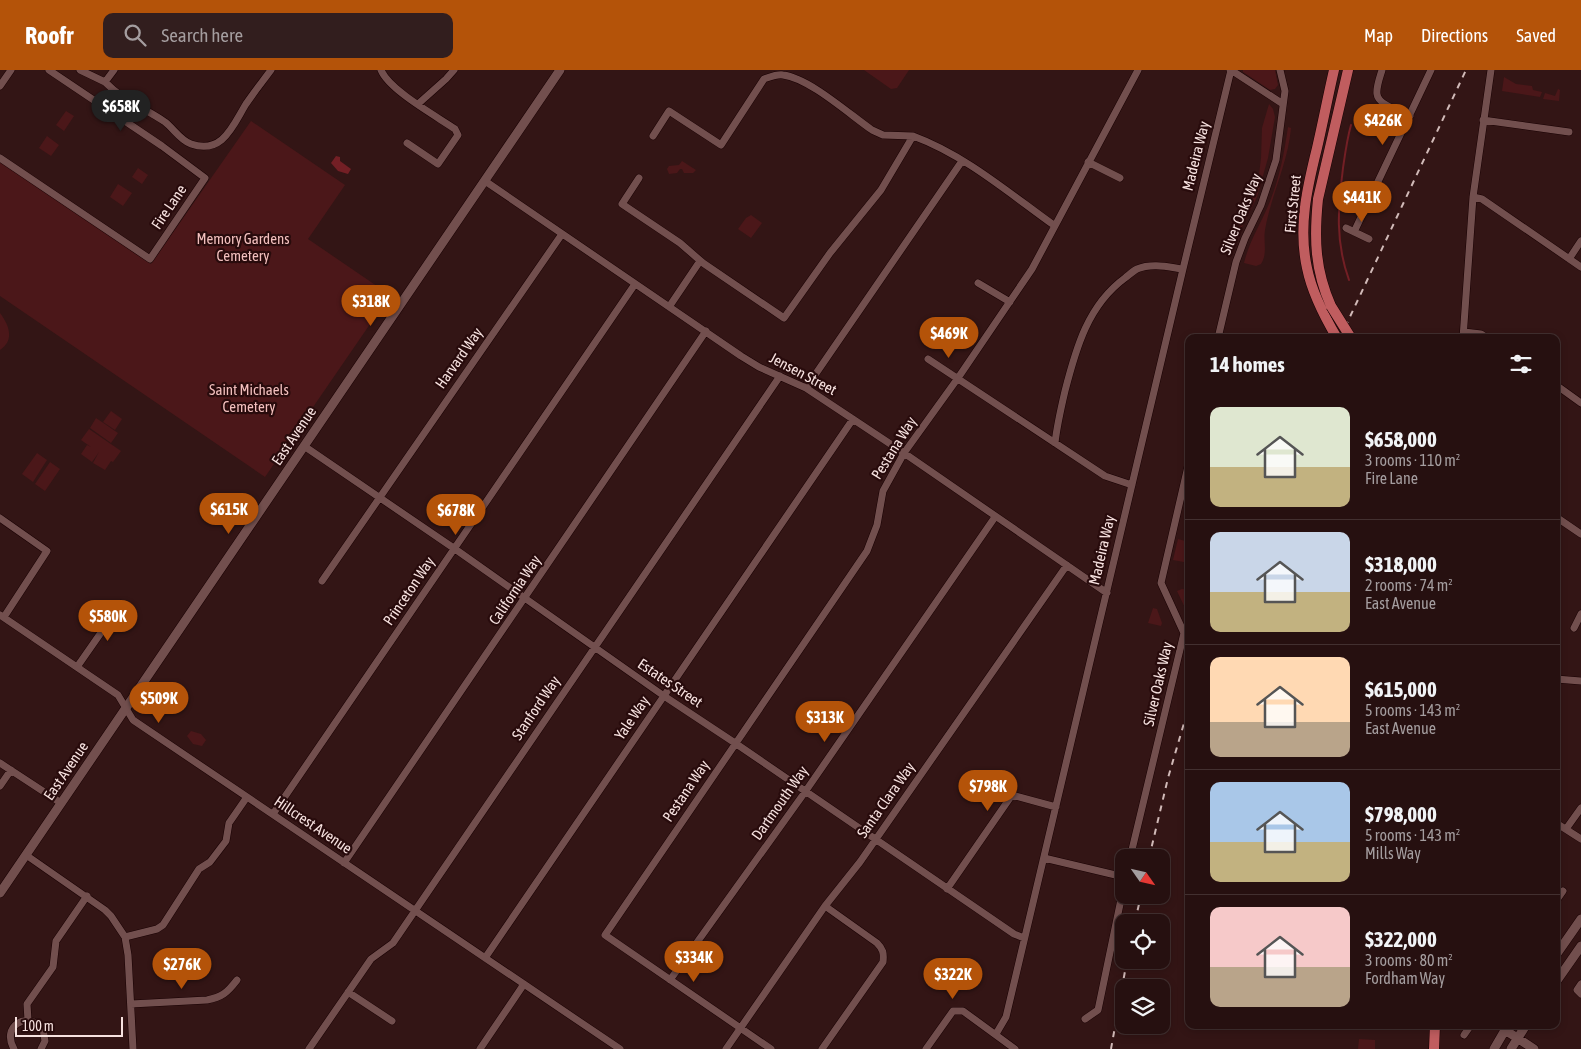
<!DOCTYPE html>
<meta charset="utf-8">
<style>
body{margin:0;font-family:"Asap Condensed",sans-serif;background:#321e1e;color:#f1f3f6;height:100vh;display:flex;flex-direction:column;font-size:19px;white-space:nowrap}
*{box-sizing:border-box;margin:0}
p{font-size:16px;color:#a49d9f}
.icon{flex:none;width:28px;height:28px;fill:none;stroke:currentColor;stroke-width:2;stroke-linecap:round;stroke-linejoin:round}
.map{position:relative;flex:1;overflow:hidden}
.panel{position:absolute;left:1185px;top:264px;width:375px;height:695px;display:flex;flex-direction:column;background:#261010;border-radius:10px;box-shadow:0 2px 8px #0003,0 0 0 1px #423030}
.panel>*{flex:none}
.needle{width:32px;rotate:124deg}
.fabs{position:absolute;left:1115px;top:779px;display:grid;gap:10px}
.fabs a{display:grid;place-items:center;width:55px;height:55px;border-radius:10px;background:#261010;box-shadow:0 2px 8px #0003,0 0 0 1px #423030;font-size:25px}
.scale{position:absolute;left:15px;bottom:12px;width:108px;box-sizing:border-box;padding-left:5px;border:2px solid #f7e2e0;border-top:0;font-size:14px;line-height:18px;white-space:nowrap;color:#f7e2e0;-webkit-text-stroke:4px #280b0c;paint-order:stroke}
.price{position:absolute;translate:-50% -42px;padding:0 11px;border-radius:18px;background:#b45309;color:#fff;font-size:16px;line-height:32px;filter:drop-shadow(0 1px 2px #0008)}
.price::after{content:'';position:absolute;left:50%;top:30px;width:15px;height:11px;margin-left:-8px;background:inherit;clip-path:polygon(0 0,100% 0,50% 100%)}
.price.current{background:#222;color:#fff}
ul{padding:0;list-style:none}
li{display:flex;align-items:center;gap:15px;height:125px;padding:0 25px}
li+li{border-top:1px solid #423030}
li span{display:grid;place-items:center;flex:none;width:140px;height:100px;border-radius:10px;color:#555}
li>.icon{margin-inline-start:auto}
span .icon{width:60px;height:60px;fill:#fffc;stroke-width:1}
li b{font-size:21px}
h2{display:flex;justify-content:space-between;align-items:center;height:60px;padding:0 25px;font-size:21px}
header{display:flex;align-items:center;gap:30px;box-sizing:border-box;height:70px;padding:0 25px;background:#b45309;color:#fff}
header strong{font-size:24px}
nav{display:flex;gap:28px;margin-inline-start:auto;font-size:18px}
.search{width:350px;height:45px;background:#321e1e;display:flex;align-items:center;gap:12px;box-sizing:border-box;padding:0 18px;border-radius:10px;color:#a49d9f;font-size:19px}
.map>svg:first-child{display:block}
</style>
<header>
<strong>Roofr</strong>
<div class="search"><svg class="icon" aria-label="search" viewBox="0 0 24 24"><circle cx="10" cy="10" r="6"/><path d="M15 15l6 6"/></svg>Search here</div>
<nav><a>Map</a><a>Directions</a><a>Saved</a></nav>
</header>
<div class="map">
<svg width="1581" height="979" viewBox="0 0 1581 979">
<rect width="100%" height="100%" fill="#331515"/>
<path fill="#4b1719" d="M864,0H909L897,18L891,19Z
M1243,0H1275L1278,15L1275,19L1270,20L1243,2Z
M1504,7L1516,14L1532,16L1533,20L1542,22L1540,27L1502,21Z
M1558,19L1560,20L1559,31L1543,29L1545,23L1555,26Z
M1269,34L1273,39L1275,47L1268,88L1257,127L1235,171L1243,141L1259,105L1261,88L1262,58Z
M66,41L74,46L64,61L56,55Z
M251,51L345,115L308,169L390,225L265,407L0,226V90L151,194Z
M1288,57L1291,58C1288,93 1271,125 1265,160C1263,172 1268,183 1261,194L1256,196L1244,193C1249,172 1260,155 1268,136C1279,111 1284,84 1288,57Z
M47,66L59,75L51,86L39,78Z
M682,91L696,100L693,103H684L682,99H680L677,103L669,104L667,99L669,96L679,95Z
M138,98L148,105L142,114L132,107Z
M118,114L132,123L123,136L110,127Z
M751,145L762,153L751,168L738,159L746,148Z
M0,243C9,255 15,270 0,280Z
M111,341L122,349L115,360L103,352Z
M96,348L118,363L111,373L90,358Z
M89,359L121,381L113,392L111,391L105,400L93,393L99,382L92,392L81,384L87,375L91,377L81,370Z
M37,383L47,390L33,412L22,404Z
M50,392L60,399L45,421L35,414Z
M1178,469L1189,472V493L1173,490Z
M1182,519L1189,520V546L1177,521Z
M1153,538L1157,539L1162,553L1161,556L1148,553Z
M191,661L201,664L206,670L202,676L193,674L187,666Z
M1359,969L1375,970V979H1358Z"/>
<path fill="#731f25" d="M336,86L340,87V91L351,99L348,104L338,101L331,93Z"/>
<g fill="none" stroke-linecap="round" stroke-linejoin="round">
<path stroke="#731f25" stroke-width="2" d="M1349,210C1335,171 1338,138 1343,98C1345,84 1347,69 1351,55"/>
<defs>
<path id="street" d="M80,0L105,12L114,0
M381,0C389,20 436,46 455,59L458,65L438,94L407,73
M1231,0L1283,34
M1382,0C1380,7 1376,17 1377,24C1378,35 1400,41 1410,46
M105,12C123,31 145,38 165,52C174,59 180,70 191,74C223,85 233,55 246,34C254,22 263,11 271,0
M0,16L11,0
M418,34L446,9L454,0
M1483,50L1569,62
M653,66L669,41L721,75L764,9C770,7 777,4 783,5C809,8 849,44 872,60L883,65L913,66
M0,88L150,189L205,108L162,76L49,0
M1088,92L1120,108
M639,108L622,134L680,173L703,193L784,248L830,183L881,120L913,66C965,85 1010,124 1055,156
M485,111L741,286L759,297L806,318L904,383L1107,523
M1473,127L1482,129L1581,197
M1346,158L1369,169
M1354,162L1431,0
M1569,189L1581,171
M978,213L1010,232
M669,237L700,191
M1464,262L1481,264L1487,268
M1218,268L1236,192L1245,168L1261,135L1276,90L1285,21L1280,0
M1463,268L1473,127L1491,0
M928,289L1105,406L1132,415
M1556,315L1581,333
M806,318L962,91
M1055,373C1057,355 1061,338 1065,321C1076,278 1088,235 1125,208C1129,205 1133,201 1137,199C1152,193 1168,197 1183,199
M304,376L455,479L664,626L735,673L1014,864L1024,868
M1556,447L1581,464
M0,448L47,481L4,547
M322,511L562,164
M0,545L118,625L133,650L620,979
M1574,558L1581,544
M77,597L121,534
M1556,609L1581,611
M0,693L61,733
M0,716L11,700
M273,744L635,214
M1556,753L1581,769
M1566,759L1581,738
M26,785L105,840L111,846L125,867L128,885L133,979
M1044,788L1124,807
M1130,788L1184,563L1161,513L1189,392
M344,793L706,261
M947,819L1012,725L1056,737
M1556,831L1563,821
M125,867L157,859L163,855L199,799L210,792L226,771L229,753L247,727
M485,888L853,349
M670,910L805,722L995,447
M1581,914L1577,920L1581,924
M348,922L392,951
M131,934L207,930C222,927 227,923 237,910
M1085,949L1098,940L1124,815
M28,950L27,934L53,897L56,871L87,826
M996,964L1006,947L1183,199L1231,0
M1464,965L1471,955
M14,979C1,957 26,940 43,959L45,971L41,979
M309,979L371,889L393,873L780,306
M480,979L524,914
M726,979L825,836L860,792L1067,495
M771,979L605,865L867,481L877,455L883,421L904,383L958,308L1032,199L1138,0
M822,979L883,892C884,883 883,879 877,873L825,836
M926,979L953,941H963L1015,979"/>
<path id="secondary" d="M1231,0H1232
M0,823L560,0
M1556,885L1581,849
M1556,912L1581,876
M1505,960L1534,979
M1494,979L1508,955
M1511,979L1526,955"/>
<path id="primary" d="M1334,0C1328,26 1323,52 1317,78C1307,118 1298,157 1307,198C1312,223 1324,246 1337,268
M1331,236C1315,200 1314,169 1318,129L1348,0
M1434,979L1435,955"/>
</defs>
<use href="#street" stroke="#190103" stroke-width="8"/>
<use href="#secondary" stroke="#190103" stroke-width="10"/>
<use href="#primary" stroke="#190103" stroke-width="11"/>
<use href="#street" stroke="#724f4e" stroke-width="7"/>
<use href="#secondary" stroke="#724f4e" stroke-width="9"/>
<use href="#primary" stroke="#c05d5f" stroke-width="10"/>
<path stroke="#d1bab8" stroke-width="2" stroke-dasharray="6 6" stroke-linecap="butt" d="M1340,268L1466,0
M1149,788L1168,708L1189,636
M1135,852L1141,825
M1111,979L1127,890"/>
<defs>
<path id="primary-bridge" d="M1331,236L1351,268"/>
</defs>
<use href="#primary-bridge" stroke="#190103" stroke-width="11" stroke-linecap="butt"/>
<use href="#primary-bridge" stroke="#c05d5f" stroke-width="10"/>
</g>
<g text-anchor="middle" stroke-width="4.5" stroke-linejoin="round" paint-order="stroke">
<g font-size="15" fill="#f7e2e0" stroke="#280b0c">
<text transform="translate(1196 86) rotate(-76)" y="5">Madeira Way</text>
<text transform="translate(1293 134) rotate(-84)" y="5">First Street</text>
<text transform="translate(169 137) rotate(-56)" y="5">Fire Lane</text>
<text transform="translate(1241 144) rotate(-68)" y="5">Silver Oaks Way</text>
<text transform="translate(459 288) rotate(-55)" y="5">Harvard Way</text>
<text transform="translate(803 304) rotate(28)" y="5">Jensen Street</text>
<text transform="translate(294 366) rotate(-56)" y="5">East Avenue</text>
<text transform="translate(894 378) rotate(-58)" y="5">Pestana Way</text>
<text transform="translate(1102 480) rotate(-77)" y="5">Madeira Way</text>
<text transform="translate(515 520) rotate(-56)" y="5">California Way</text>
<text transform="translate(409 521) rotate(-56)" y="5">Princeton Way</text>
<text transform="translate(670 613) rotate(34)" y="5">Estates Street</text>
<text transform="translate(1158 614) rotate(-77)" y="5">Silver Oaks Way</text>
<text transform="translate(536 638) rotate(-56)" y="5">Stanford Way</text>
<text transform="translate(632 648) rotate(-56)" y="5">Yale Way</text>
<text transform="translate(66 701) rotate(-56)" y="5">East Avenue</text>
<text transform="translate(686 721) rotate(-56)" y="5">Pestana Way</text>
<text transform="translate(886 730) rotate(-55)" y="5">Santa Clara Way</text>
<text transform="translate(780 733) rotate(-55)" y="5">Dartmouth Way</text>
<text transform="translate(313 755) rotate(34)" y="5">Hillcrest Avenue</text>
</g>
<g font-size="15" fill="#f2bfbd" stroke="#280b0c">
<text x="243" y="174">Memory Gardens<tspan x="243" dy="17">Cemetery</tspan></text>
<text x="249" y="325">Saint Michaels<tspan x="249" dy="17">Cemetery</tspan></text>
</g>
</g>
</svg>
<div class="fabs">
<a><svg class="needle" viewBox="-14 -14 28 28"><path d="M0-13l5 13h-10z" fill="#e53935"/><path d="M0 13l5-13h-10z" fill="#a49d9f"/></svg></a>
<a><svg class="icon" aria-label="locate" viewBox="0 0 24 24"><circle cx="12" cy="12" r="6"/><path d="M12 2v4M12 18v4M2 12h4M18 12h4"/></svg></a>
<a><svg class="icon" aria-label="layers" viewBox="0 0 24 24"><path d="M12 4l9 5-9 5-9-5zM3 14l9 5 9-5"/></svg></a>
</div>
<div class="scale">100 m</div>
<b class="price current" style="left:121px;top:62px">$658K</b>
<b class="price" style="left:1383px;top:76px">$426K</b>
<b class="price" style="left:1362px;top:153px">$441K</b>
<b class="price" style="left:371px;top:257px">$318K</b>
<b class="price" style="left:949px;top:289px">$469K</b>
<b class="price" style="left:229px;top:465px">$615K</b>
<b class="price" style="left:456px;top:466px">$678K</b>
<b class="price" style="left:108px;top:572px">$580K</b>
<b class="price" style="left:159px;top:654px">$509K</b>
<b class="price" style="left:825px;top:673px">$313K</b>
<b class="price" style="left:988px;top:742px">$798K</b>
<b class="price" style="left:694px;top:913px">$334K</b>
<b class="price" style="left:182px;top:920px">$276K</b>
<b class="price" style="left:953px;top:930px">$322K</b>
<section class="panel">
<h2>14 homes<svg class="icon" aria-label="filters" viewBox="0 0 24 24"><path d="M4 7h16M4 17h16"/><circle cx="9" cy="7" r="2"/><circle cx="15" cy="17" r="2"/></svg></h2>
<ul>
<li><span style="background:linear-gradient(#dfe7d0 60%,#c2b280 0)"><svg class="icon" aria-label="home" viewBox="0 0 24 24"><path d="M3 11l9-7 9 7M6 9v11h12V9"/></svg></span><div><b>$658,000</b><p>3 rooms · 110 m²</p><p>Fire Lane</p></div></li>
<li><span style="background:linear-gradient(#c9d6e8 60%,#c2b280 0)"><svg class="icon" aria-label="home" viewBox="0 0 24 24"><path d="M3 11l9-7 9 7M6 9v11h12V9"/></svg></span><div><b>$318,000</b><p>2 rooms · 74 m²</p><p>East Avenue</p></div></li>
<li><span style="background:linear-gradient(#ffd9b3 65%,#b9a48a 0)"><svg class="icon" aria-label="home" viewBox="0 0 24 24"><path d="M3 11l9-7 9 7M6 9v11h12V9"/></svg></span><div><b>$615,000</b><p>5 rooms · 143 m²</p><p>East Avenue</p></div></li>
<li><span style="background:linear-gradient(#a9c7e8 60%,#c2b280 0)"><svg class="icon" aria-label="home" viewBox="0 0 24 24"><path d="M3 11l9-7 9 7M6 9v11h12V9"/></svg></span><div><b>$798,000</b><p>5 rooms · 143 m²</p><p>Mills Way</p></div></li>
<li><span style="background:linear-gradient(#f6c9c9 60%,#b9a48a 0)"><svg class="icon" aria-label="home" viewBox="0 0 24 24"><path d="M3 11l9-7 9 7M6 9v11h12V9"/></svg></span><div><b>$322,000</b><p>3 rooms · 80 m²</p><p>Fordham Way</p></div></li>
</ul>
</section>
</div>
